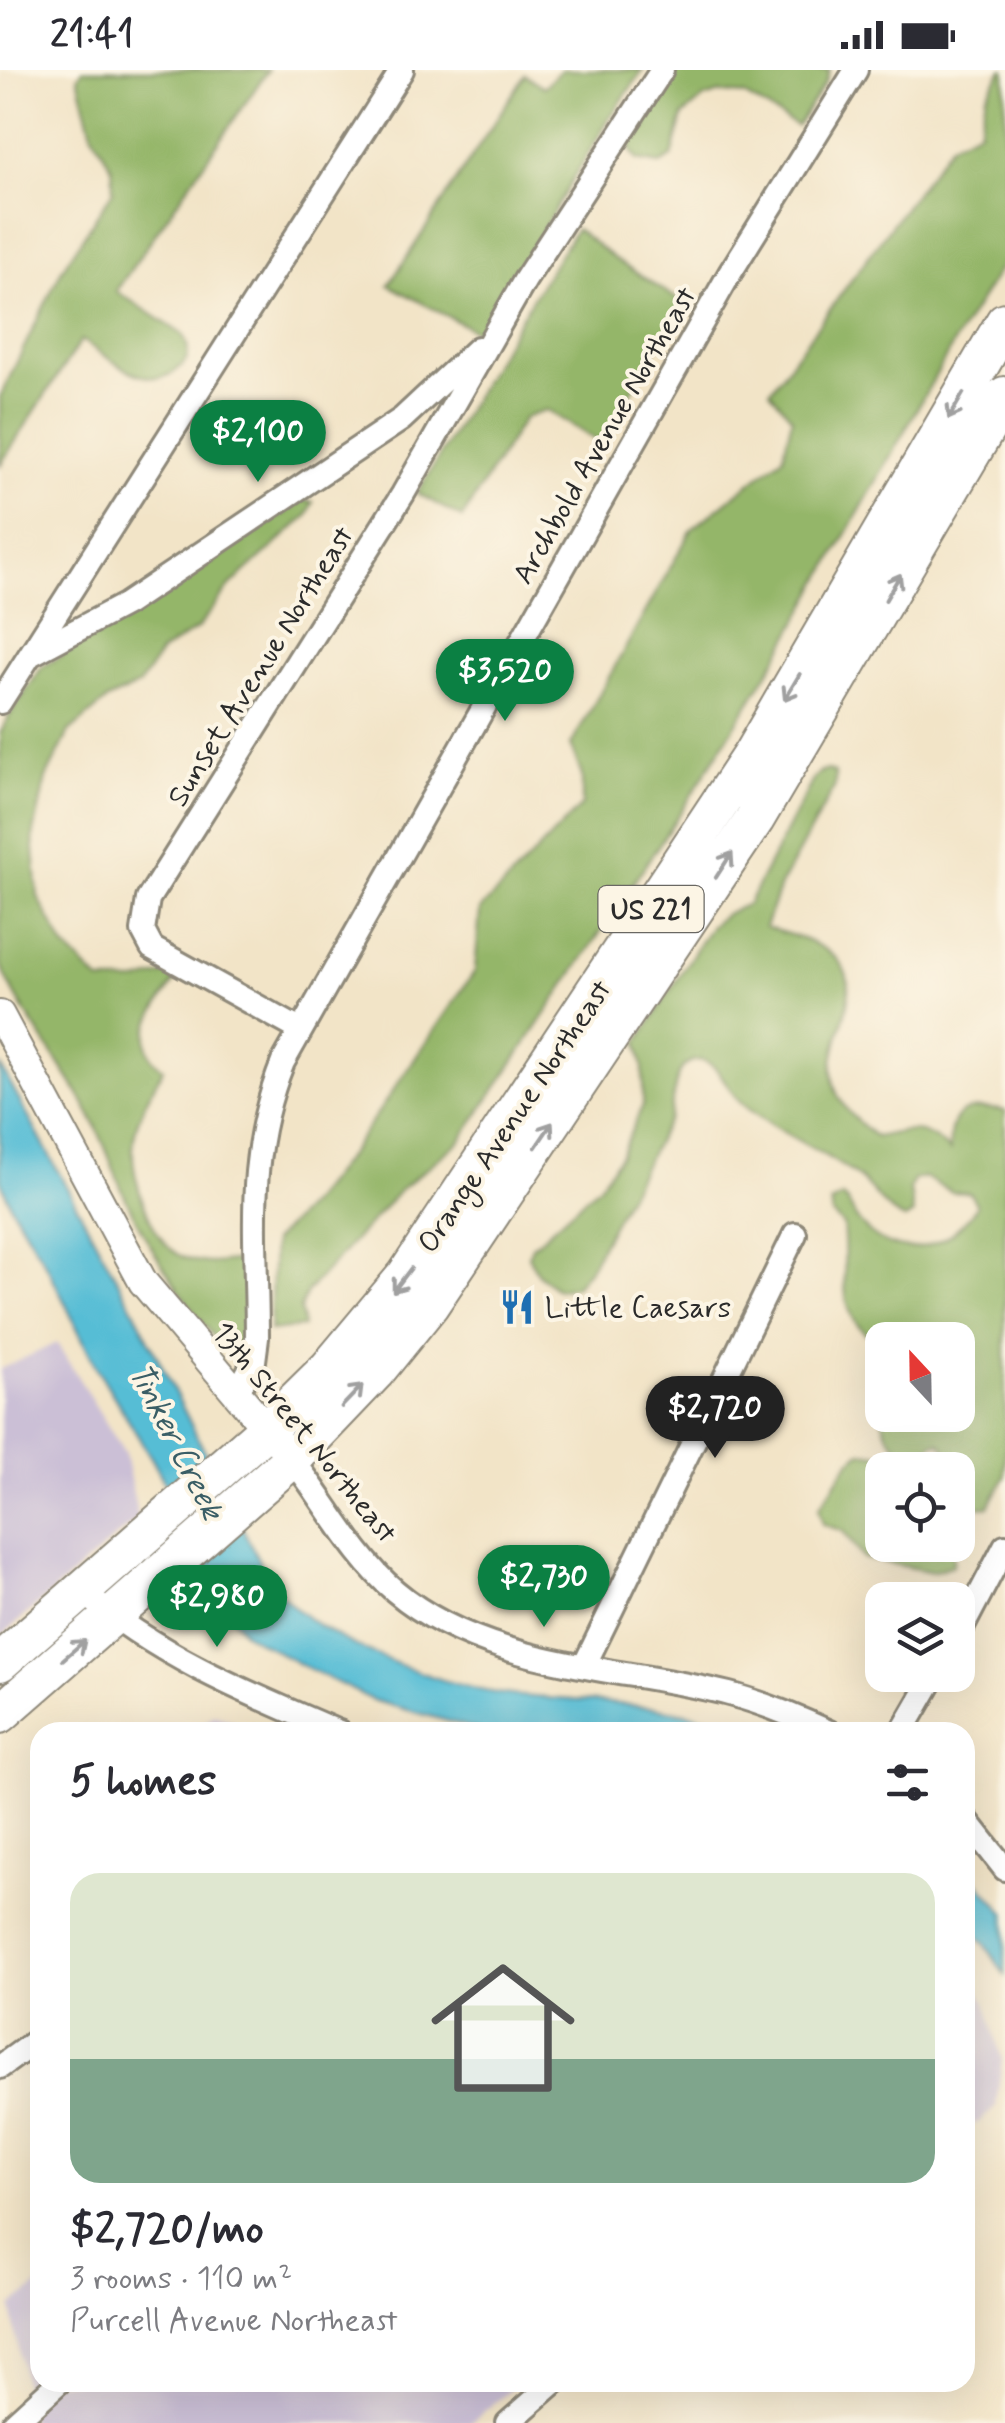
<!DOCTYPE html>
<meta charset="utf-8">
<style>
body{margin:0;font-family:Mynerve,sans-serif;background:#f2f2f3;color:#2b2b33;height:100vh;display:flex;flex-direction:column;font-size:38px;white-space:nowrap}
*{box-sizing:border-box;margin:0}
p{font-size:32px;color:#7c7c81}
.icon{flex:none;width:55px;height:55px;fill:none;stroke:currentColor;stroke-width:2;stroke-linecap:round;stroke-linejoin:round}
.map{position:relative;flex:1;overflow:hidden}
.details{position:absolute;left:30px;top:1652px;width:945px;height:670px;display:flex;flex-direction:column;background:#fff;border-radius:30px;box-shadow:0 10px 40px #0002}
.details>*{flex:none}
.needle{width:65px;rotate:338deg}
.buttons{position:absolute;left:865px;top:1252px;display:grid;gap:20px}
.buttons a{display:grid;place-items:center;width:110px;height:110px;border-radius:20px;background:#fff;box-shadow:0 10px 40px #0002;font-size:50px}
.price{position:absolute;translate:-50% -85px;padding:0 22px;border-radius:35px;background:#0b8043;color:#fff;font-size:32px;line-height:65px;filter:drop-shadow(0 2px 5px #0008)}
.price::after{content:'';position:absolute;left:50%;top:60px;width:30px;height:22px;margin-left:-15px;background:inherit;clip-path:polygon(0 0,100% 0,50% 100%)}
.price.active{background:#222;color:#fff}
ul{padding:0;list-style:none}
li{display:grid;align-content:center;gap:20px;height:530px;padding:0 40px}
li+li{border-top:2px solid #e1e1e2}
li span{display:grid;place-items:center;height:310px;border-radius:30px;color:#555}
li>.icon{margin-inline-start:auto}
span .icon{width:180px;height:180px;fill:#fffc;stroke-width:1}
li b{font-size:42px}
h2{display:flex;justify-content:space-between;align-items:center;height:120px;padding:0 40px;font-size:42px}
.status{display:flex;justify-content:space-between;align-items:center;height:70px;padding:0 50px;background:#fff;direction:ltr}
.status svg{height:28px;fill:currentColor}
.map>svg:first-child{display:block}
</style>
<div class="status"><b>21:41</b><svg viewBox="0 0 49 12"><path d="M0 12V9h3v3zM5 12V6h3v6zM10 12V3h3v9zM15 12V0h3v12zM26 1h20v11H26zM47 4h2v5h-2z"/></svg></div>
<div class="map">
<svg width="1005" height="2353" viewBox="0 0 1005 2353">
<rect width="100%" height="100%" fill="#fcf5e5"/>
<filter id="ink" filterUnits="userSpaceOnUse"><feTurbulence type="fractalNoise" baseFrequency=".01" numOctaves="2"/><feDisplacementMap in="SourceGraphic" scale="20" xChannelSelector="R" yChannelSelector="G"/><feConvolveMatrix kernelMatrix="1 2 1 2 8 2 1 2 1" color-interpolation-filters="sRGB"/></filter>
<filter id="wash" filterUnits="userSpaceOnUse"><feTurbulence type="fractalNoise" baseFrequency=".0048" numOctaves="4" result="noise"/><feDisplacementMap in="SourceGraphic" scale="40" xChannelSelector="R" yChannelSelector="G"/><feGaussianBlur stdDeviation="2.25" result="paint"/><feColorMatrix in="noise" values="0 0 0 0 0 0 0 0 0 0 0 0 0 0 0 0 0 1.4 0 .05"/><feComposite in="paint" operator="in"/></filter>
<g filter="url(#wash)">
<rect width="100%" height="100%" fill="#f2e4c7"/>
<path fill="#cbbfd6" d="M57,1273L125,1384L138,1448L0,1567V1299Z
M214,1645L263,1662H192Z
M965,1896L985,1932L1002,1990L996,2037L979,2052L965,2057Z
M40,2214V2312L518,2313L470,2353H31L11,2237Z"/>
<path fill="#94b669" stroke="#60704a" stroke-width="2.5" d="M82,0H268L116,221L182,264C188,273 191,285 183,294C152,330 109,286 81,270L0,395V327L62,199L113,121L112,98L92,63L78,7Z
M561,0H643L607,52L481,264L389,215L525,5L544,17Z
M677,0H830L826,12L797,56L744,25L721,23L704,28L683,46L672,87L660,94L637,90L630,79L632,69Z
M1002,0H1005V190L959,264L774,593L686,734L507,1002L460,1071L401,1119L307,1222L300,1239L303,1257L270,1261L273,1171L308,1136L351,1082L475,901L480,840L582,735V706L571,675L692,459L783,387L792,348L770,321L951,74L979,60L986,26Z
M576,159L616,190L682,232L602,374L547,340L524,348L462,448L417,423C471,336 519,245 576,159Z
M303,430L313,432L308,445L230,516L198,558L161,582L139,615L107,630L69,662L46,708L33,767L38,827L64,876L100,912H137L165,904L175,910C158,938 128,972 163,999C150,1024 134,1049 133,1078C131,1109 153,1175 183,1187C203,1196 223,1193 244,1189L249,1198L247,1270C238,1280 231,1281 219,1274C184,1230 151,1183 127,1131C114,1103 105,1073 91,1046C64,994 22,947 0,893V664L8,648L42,597L137,542Z
M828,700L835,703V716L780,816L765,857C788,865 810,868 830,883C877,918 818,976 836,1021C844,1041 860,1054 876,1067C912,1060 922,1054 950,1081C947,1040 967,1033 1005,1041V1407L989,1436L975,1437L960,1427L958,1400H946L945,1378L941,1373H934L918,1388C890,1376 879,1359 882,1328V1345H958V1270H882V1273C830,1250 849,1197 843,1155L832,1145L831,1133L842,1127C853,1135 851,1143 859,1152C899,1197 947,1179 977,1136L970,1123L952,1122L924,1107L914,1110L910,1118L913,1144L905,1149C883,1140 876,1122 859,1108C823,1080 772,1061 740,1032C726,1019 716,982 690,992C673,999 674,1032 669,1048L589,1199L575,1216L557,1220L538,1204L528,1186L532,1176L599,1116L620,1086L643,1035V997L638,972L710,857L725,844L748,834L814,708L820,702Z
M861,1382L879,1384L897,1400H882V1475H945L953,1486V1495L932,1502L863,1488L843,1461L823,1454L819,1438L849,1392Z"/>
<path fill="#57bdd5" stroke="#417480" stroke-width="2.5" d="M0,995L135,1242L268,1509C278,1520 288,1533 300,1542C346,1579 452,1619 511,1625C592,1633 675,1632 752,1662H487L375,1631L297,1593L244,1563L224,1536L215,1507L152,1389L96,1297L48,1198L11,1137L0,1109Z
M965,1797L1005,1843V1905L985,1874L965,1854Z"/>
</g>
<g filter="url(#ink)">
<g fill="none" stroke-linecap="round" stroke-linejoin="round">
<defs>
<path id="minor" d="M32,584L126,534L402,349L478,278
M0,632L402,0
M300,960L152,878L143,861L148,829L403,424L525,210L662,0
M238,1321L254,1291L257,1268C257,1167 244,1089 283,992L730,203L856,0
M292,1389C326,1432 353,1485 395,1521C486,1598 619,1596 729,1624C764,1633 797,1647 829,1662
M81,1520C157,1586 247,1623 339,1662
M958,1566L1005,1476
M585,1594L795,1164
M902,1662L935,1605
M965,1748L1005,1799
M0,1997L40,1968
M14,2353L59,2312
M508,2353L555,2312"/>
<path id="tertiary" d="M0,945L143,1212L278,1372"/>
<path id="trunk" d="M0,1592L268,1358L329,1298L406,1206L753,683L1005,252
M0,1644L292,1389L375,1302L430,1234L755,749L1005,326"/>
</defs>
<use href="#minor" stroke="#8e8879" stroke-width="28"/>
<use href="#tertiary" stroke="#8e8879" stroke-width="32"/>
<use href="#trunk" stroke="#8e8879" stroke-width="42"/>
<use href="#minor" stroke="#fff" stroke-width="22"/>
<use href="#tertiary" stroke="#fff" stroke-width="28"/>
<use href="#trunk" stroke="#fff" stroke-width="38"/>
</g>
<defs><path id="oneway-shaft" d="M-6 0H5M1.5-3L5.5 0L1.5 3" fill="none" stroke-width="1.6" stroke-linecap="round" stroke-linejoin="round" transform="scale(2.5)"/></defs>
<g stroke="#a0a0a0">
<use href="#oneway-shaft" transform="translate(956 336) rotate(120)"/>
<use href="#oneway-shaft" transform="translate(893 517) rotate(-60)"/>
<use href="#oneway-shaft" transform="translate(792 617) rotate(121)"/>
<use href="#oneway-shaft" transform="translate(724 795) rotate(-57)"/>
<use href="#oneway-shaft" transform="translate(544 1065) rotate(-56)"/>
<use href="#oneway-shaft" transform="translate(402 1210) rotate(127)"/>
<use href="#oneway-shaft" transform="translate(352 1326) rotate(-46)"/>
<use href="#oneway-shaft" transform="translate(74 1580) rotate(-41)"/>
</g>
</g>
<defs>
<symbol id="restaurant-bare" viewBox="-9 -9 18 18"><path d="M-5-6h1v4h1v-4h1v4h1v-4h1v5L-1.5 .5V6h-2V.5L-5-1ZM5-6V6H3V1.5H1.5Q1.5-4 5-6Z" fill="#1f6fb2" stroke="#fcf5e5" stroke-width="2.5" paint-order="stroke"/></symbol>
</defs>
<g fill-rule="evenodd">
<use href="#restaurant-bare" x="492" y="1212" width="50" height="50"/>
</g>
<g text-anchor="middle" stroke-width="8" stroke-linejoin="round" paint-order="stroke">
<rect fill="#fcf5e5" stroke="#6a6863" stroke-width="2.5" x="598.5" y="816" width="105" height="46" rx="8"/>
<g font-size="28" font-weight="bold" fill="#2b2b2b">
<text x="651" y="849">US 221</text>
</g>
<g font-size="30" fill="#2b2b2b" stroke="#fcf5e5">
<text transform="translate(604 365) rotate(-60)" y="10">Archbold Avenue Northeast</text>
<text transform="translate(260 596) rotate(-58)" y="10">Sunset Avenue Northeast</text>
<text transform="translate(514 1046) rotate(-56)" y="10">Orange Avenue Northeast</text>
<text transform="translate(305 1362) rotate(51)" y="10">13th Street Northeast</text>
</g>
<g font-size="30" fill="#2b2b2b" stroke="#fcf5e5" text-anchor="start">
<text x="545" y="1247">Little Caesars</text>
</g>
<g font-size="32" font-style="italic" fill="#3a5e66" stroke="#fcf5e5">
<text transform="translate(177 1371) rotate(63)" y="11">Tinker Creek</text>
</g>
</g>
</svg>
<div class="buttons">
<a><svg class="needle" viewBox="-14 -14 28 28"><path d="M0-13l5 13h-10z" fill="#e53935"/><path d="M0 13l5-13h-10z" fill="#7c7c81"/></svg></a>
<a><svg class="icon" aria-label="locate" viewBox="0 0 24 24"><circle cx="12" cy="12" r="6"/><path d="M12 2v4M12 18v4M2 12h4M18 12h4"/></svg></a>
<a><svg class="icon" aria-label="layers" viewBox="0 0 24 24"><path d="M12 4l9 5-9 5-9-5zM3 14l9 5 9-5"/></svg></a>
</div>
<b class="price" style="left:258px;top:415px">$2,100</b>
<b class="price" style="left:505px;top:654px">$3,520</b>
<b class="price active" style="left:715px;top:1391px">$2,720</b>
<b class="price" style="left:544px;top:1560px">$2,730</b>
<b class="price" style="left:217px;top:1580px">$2,980</b>
<section class="details">
<h2>5 homes<svg class="icon" aria-label="filters" viewBox="0 0 24 24"><path d="M4 7h16M4 17h16"/><circle cx="9" cy="7" r="2"/><circle cx="15" cy="17" r="2"/></svg></h2>
<ul>
<li><span style="background:linear-gradient(#dfe7d0 60%,#7fa58c 0)"><svg class="icon" aria-label="home" viewBox="0 0 24 24"><path d="M3 11l9-7 9 7M6 9v11h12V9"/></svg></span><div><b>$2,720/mo</b><p>3 rooms · 110 m²</p><p>Purcell Avenue Northeast</p></div></li>
</ul>
</section>
</div>
